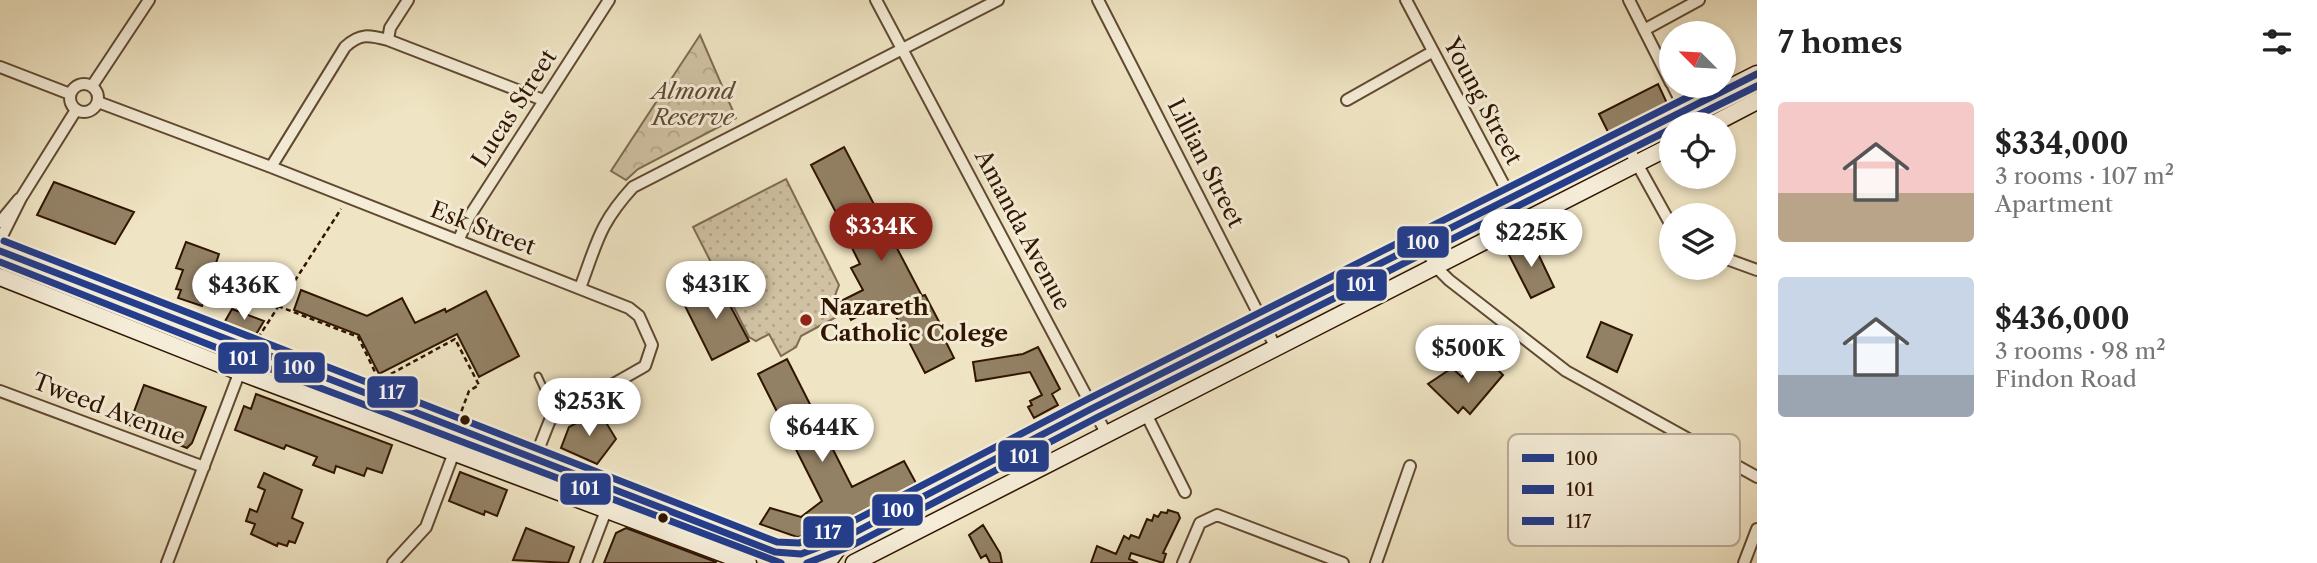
<!DOCTYPE html>
<meta charset="utf-8">
<style>
body{margin:0;font-family:"Libre Caslon Text",serif;background:#f6f6f6;color:#222;height:100vh;display:flex;flex-direction:column;font-size:26px;white-space:nowrap}
*{box-sizing:border-box;margin:0}
p{font-size:23px;color:#767676}
.icon{flex:none;width:38px;height:38px;fill:none;stroke:currentColor;stroke-width:2;stroke-linecap:round;stroke-linejoin:round}
.map{position:relative;flex:1;overflow:hidden}
.panel{display:flex;flex-direction:column;background:#fff;width:560px}
.panel>*{flex:none}
.needle{width:46px;rotate:294deg}
.controls{position:absolute;left:1659px;top:21px;display:grid;gap:14px}
.controls a{display:grid;place-items:center;width:77px;height:77px;border-radius:50%;background:#fff;box-shadow:0 4px 10px #0003;font-size:35px}
.price{position:absolute;translate:-50% -60px;padding:0 16px;border-radius:24px;background:#fff;color:#222;font-size:23px;line-height:46px;filter:drop-shadow(0 2px 4px #0008)}
.price::after{content:'';position:absolute;left:50%;top:42px;width:21px;height:16px;margin-left:-10px;background:inherit;clip-path:polygon(0 0,100% 0,50% 100%)}
.price.on{background:#8f2418;color:#fff}
ul{padding:0;list-style:none}
li{display:flex;align-items:center;gap:21px;height:175px;padding:0 21px}
li span{display:grid;place-items:center;flex:none;width:196px;height:140px;border-radius:7px;color:#555}
li>.icon{margin-inline-start:auto}
span .icon{width:84px;height:84px;fill:#fffc;stroke-width:1}
li b{font-size:30px}
h2{display:flex;justify-content:space-between;align-items:center;height:84px;padding:0 21px;font-size:30px}
main{display:flex;flex:1;min-height:0}
.map>svg:first-child{display:block}
</style>
<main>
<div class="map">
<svg width="1757" height="563" viewBox="0 0 1757 563">
<defs>
<pattern id="grass-dots" width="8" height="8" patternUnits="userSpaceOnUse" patternTransform="scale(1.75)"><rect width="8" height="8" fill="#cfc1a2"/><path d="M2 2h.1M6 6h.1" fill="none" stroke="#b2a58a" stroke-width="1.8" stroke-linecap="round"/></pattern>
<pattern id="forest-crowns" width="20" height="18" patternUnits="userSpaceOnUse" patternTransform="scale(1.75)"><rect width="20" height="18" fill="#cfc1a2"/><path d="M2 6a3 3 0 1 1 6 0M12 15a3 3 0 1 1 6 0" fill="none" stroke="#b2a58a"/></pattern>
</defs>
<rect width="100%" height="100%" fill="#efe4c3"/>
<filter id="stains"><feTurbulence type="fractalNoise" baseFrequency=".00286" numOctaves="4"/><feColorMatrix values="0 0 0 0 .2 0 0 0 0 .09 0 0 0 0 .02 0 0 0 .5 -.17"/></filter>
<radialGradient id="worn" r=".72"><stop offset=".6" stop-color="#630" stop-opacity="0"/><stop offset="1" stop-color="#630" stop-opacity=".3"/></radialGradient>
<path fill="url(#grass-dots)" stroke="#806b51" stroke-width="2" d="M786,179L839,285L833,301L840,315L801,336L796,347L781,356L769,334L756,341L749,337L693,227Z"/>
<path fill="url(#forest-crowns)" stroke="#806b51" stroke-width="2" d="M700,35L736,118L638,169L626,180L611,171Z"/>
<path fill="#938165" stroke="#301500" stroke-width="2" d="M1658,84L1666,101L1664,109L1610,136L1599,114Z
M844,147L922,296L925,295L947,337L944,338L954,358L925,373L888,301L851,320L841,301L863,290L851,268L860,264L851,246L858,242L846,219L841,222L811,165Z
M54,182L134,212L115,244L37,215Z
M1531,239L1554,287L1531,298L1507,251Z
M186,242L219,254L214,269L234,275L222,307L204,301L202,306L178,298L181,290L176,289L183,270L176,268Z
M716,279L749,341L712,360L684,304L703,294L700,287Z
M301,290L367,316L402,298L415,323L445,309L446,312L486,291L519,356L479,377L457,334L379,374L359,335L294,310Z
M232,309L264,321L255,336L224,323Z
M1601,322L1632,335L1617,372L1587,357Z
M1038,347L1060,389L1052,394L1058,405L1034,418L1028,407L1032,405L1030,401L1042,395L1030,372L976,381L973,362L1023,354Z
M1488,354L1498,363L1495,367L1503,375L1470,414L1463,407L1458,413L1428,384L1452,368L1462,377L1476,361L1479,364Z
M787,359L852,487L904,461L916,483L854,515L856,519L826,533L797,537L760,524L770,508L801,517L822,501L758,374Z
M144,385L206,407L192,443L187,448L129,425Z
M256,394L392,445L382,473L367,468L364,476L336,466L334,473L313,465L317,457L286,445L284,449L235,430L244,406L251,409Z
M599,411L616,439L597,464L561,448L569,427Z
M460,472L507,490L497,516L485,511L484,515L449,501Z
M264,473L302,490L292,518L303,523L295,543L289,541L287,546L278,543L277,546L251,534L255,524L246,521L250,509L257,512L265,490L258,487Z
M1168,510L1178,513L1180,518L1163,553L1166,554L1163,563L1131,553L1129,559L1138,563H1091L1097,546L1116,554L1124,536L1129,539L1131,535L1139,538L1147,519L1152,521L1154,515L1158,517L1161,512L1167,513Z
M983,525L1000,553L1002,563H990L986,555L981,558L969,535Z
M526,528L574,547L568,563L513,560Z
M626,528L716,562L715,563H604L616,533Z"/>
<g fill="none" stroke-linecap="round" stroke-linejoin="round">
<defs>
<path id="lane" d="M538,376L556,415"/>
<path id="street" d="M876,0L1106,433
M1098,0L1275,346
M1406,0L1523,221
M1629,0L1671,83
M1644,30L1699,0
M388,40L543,100
M0,67L70,94
M70 98a14 14 0 1 1 28 0a14 14 0 1 1-28 0Z
M92,86L149,0
M1673,86L1692,124
M1347,100L1432,52
M98,102L271,167L629,308L639,316L652,345L645,366L550,420L527,478
M1625,142L1671,225
M271,167L345,47C360,33 369,35 388,40L390,28L408,0
M0,222L19,199
M0,240L21,198L76,110
M458,241L469,217L609,0
M1423,243L1436,267L1449,280L1566,371L1757,477
M1724,258L1757,270
M580,288C597,243 599,224 633,187L998,0
M0,391L204,467
M1145,412L1185,492
M167,563L248,350
M393,563L426,527L462,431
M586,563L615,487
M1183,563L1200,523L1217,515L1343,563
M1376,563L1410,466
M1744,563L1757,529"/>
<path id="secondary" d="M1713,124L1757,101
M0,251L167,319L615,487L773,551L794,563
M0,277L240,372L748,563
M781,552L801,554L844,538
M827,563L846,537L1093,408L1757,74
M854,563L1671,146"/>
</defs>
<use href="#lane" stroke="#604931" stroke-width="9"/>
<use href="#street" stroke="#604931" stroke-width="14"/>
<use href="#secondary" stroke="#301500" stroke-width="19"/>
<path stroke="#301500" stroke-width="2.5" stroke-dasharray="5 3.5" stroke-linecap="butt" d="M278,306L358,337L378,378
M258,338L341,209
M376,382L455,339L479,385L469,391L460,415"/>
<use href="#lane" stroke="#f5edd8" stroke-width="5"/>
<use href="#street" stroke="#f5edd8" stroke-width="10"/>
<use href="#secondary" stroke="#f5edd8" stroke-width="16"/>
<defs>
<path id="bus-1" d="M0,251L775,552L801,554L846,537L1093,408L1757,74"/>
<path id="bus-2" d="M1680,124L1757,86
M0,262L286,375L781,563
M807,563L851,546L1098,417L1671,129"/>
<path id="bus-3" d="M4,241L777,542L799,543L842,527L1088,399L1710,86"/>
</defs>
<use href="#bus-1" stroke="#f5edd8" stroke-width="12"/>
<use href="#bus-2" stroke="#f5edd8" stroke-width="12"/>
<use href="#bus-3" stroke="#f5edd8" stroke-width="12"/>
<use href="#bus-1" stroke="#243e8c" stroke-width="7"/>
<use href="#bus-2" stroke="#243e8c" stroke-width="7"/>
<use href="#bus-3" stroke="#243e8c" stroke-width="7"/>
</g>
<circle fill="#8f2418" stroke="#f5edd8" stroke-width="2.5" cx="806" cy="320" r="7"/>
<g fill="#301500" stroke="#f5edd8" stroke-width="2.5">
<circle cx="465" cy="420" r="6"/>
<circle cx="663" cy="518" r="6"/>
</g>
<g text-anchor="middle" stroke-width="6" stroke-linejoin="round" paint-order="stroke">
<g font-size="23" font-style="italic" fill="#604931" stroke="#f5edd8">
<text x="693" y="99">Almond<tspan x="693" dy="26">Reserve</tspan></text>
</g>
<g font-size="23" fill="#301500" stroke="#f5edd8">
<text transform="translate(1483 101) rotate(62)" y="8">Young Street</text>
<text transform="translate(514 108) rotate(-57)" y="8">Lucas Street</text>
<text transform="translate(1206 163) rotate(63)" y="8">Lillian Street</text>
<text transform="translate(483 228) rotate(21)" y="8">Esk Street</text>
<text transform="translate(1023 230) rotate(62)" y="8">Amanda Avenue</text>
<text transform="translate(109 409) rotate(21)" y="8">Tweed Avenue</text>
</g>
<g font-size="23" font-weight="bold" fill="#301500" stroke="#f5edd8" text-anchor="start">
<text x="820" y="315">Nazareth<tspan x="820" dy="26">Catholic Colege</tspan></text>
</g>
</g>
<rect x="1508" y="434" width="232" height="112" rx="10" fill="#f5edd8" stroke="#baac97" stroke-width="2"/>
<rect x="1522" y="454" width="32" height="8" fill="#243e8c"/>
<rect x="1522" y="485" width="32" height="9" fill="#243e8c"/>
<rect x="1522" y="517" width="32" height="8" fill="#243e8c"/>
<g font-size="19" fill="#301500">
<text x="1566" y="465">100</text>
<text x="1566" y="496">101</text>
<text x="1566" y="528">117</text>
</g>
<g stroke="#f5edd8" stroke-width="2.5">
<rect x="1396" y="225" width="54" height="34" rx="7" fill="#243e8c"/>
<rect x="1335" y="268" width="53" height="34" rx="7" fill="#243e8c"/>
<rect x="217" y="341" width="53" height="34" rx="7" fill="#243e8c"/>
<rect x="273" y="351" width="53" height="33" rx="7" fill="#243e8c"/>
<rect x="366" y="375" width="53" height="34" rx="7" fill="#243e8c"/>
<rect x="997" y="439" width="53" height="34" rx="7" fill="#243e8c"/>
<rect x="559" y="472" width="53" height="34" rx="7" fill="#243e8c"/>
<rect x="871" y="493" width="53" height="34" rx="7" fill="#243e8c"/>
<rect x="802" y="515" width="53" height="34" rx="7" fill="#243e8c"/>
</g>
<g font-size="19" text-anchor="middle" font-weight="bold" fill="#fff">
<text x="1423" y="249">100</text>
<text x="1361" y="291">101</text>
<text x="243" y="365">101</text>
<text x="299" y="374">100</text>
<text x="392" y="399">117</text>
<text x="1024" y="463">101</text>
<text x="585" y="495">101</text>
<text x="898" y="517">100</text>
<text x="828" y="539">117</text>
</g>
<rect width="100%" height="100%" filter="url(#stains)"/>
<rect width="100%" height="100%" fill="url(#worn)"/>
</svg>
<div class="controls">
<a><svg class="needle" viewBox="-14 -14 28 28"><path d="M0-13l5 13h-10z" fill="#e53935"/><path d="M0 13l5-13h-10z" fill="#767676"/></svg></a>
<a><svg class="icon" aria-label="locate" viewBox="0 0 24 24"><circle cx="12" cy="12" r="6"/><path d="M12 2v4M12 18v4M2 12h4M18 12h4"/></svg></a>
<a><svg class="icon" aria-label="layers" viewBox="0 0 24 24"><path d="M12 4l9 5-9 5-9-5zM3 14l9 5 9-5"/></svg></a>
</div>
<b class="price on" style="left:881px;top:263px">$334K</b>
<b class="price" style="left:1531px;top:269px">$225K</b>
<b class="price" style="left:716px;top:321px">$431K</b>
<b class="price" style="left:244px;top:322px">$436K</b>
<b class="price" style="left:1468px;top:385px">$500K</b>
<b class="price" style="left:589px;top:438px">$253K</b>
<b class="price" style="left:822px;top:464px">$644K</b>
</div>
<section class="panel">
<h2>7 homes<svg class="icon" aria-label="filters" viewBox="0 0 24 24"><path d="M4 7h16M4 17h16"/><circle cx="9" cy="7" r="2"/><circle cx="15" cy="17" r="2"/></svg></h2>
<ul>
<li><span style="background:linear-gradient(#f6c9c9 65%,#b9a48a 0)"><svg class="icon" aria-label="home" viewBox="0 0 24 24"><path d="M3 11l9-7 9 7M6 9v11h12V9"/></svg></span><div><b>$334,000</b><p>3 rooms · 107 m²</p><p>Apartment</p></div></li>
<li><span style="background:linear-gradient(#c9d6e8 70%,#9aa5b1 0)"><svg class="icon" aria-label="home" viewBox="0 0 24 24"><path d="M3 11l9-7 9 7M6 9v11h12V9"/></svg></span><div><b>$436,000</b><p>3 rooms · 98 m²</p><p>Findon Road</p></div></li>
</ul>
</section>
</main>
